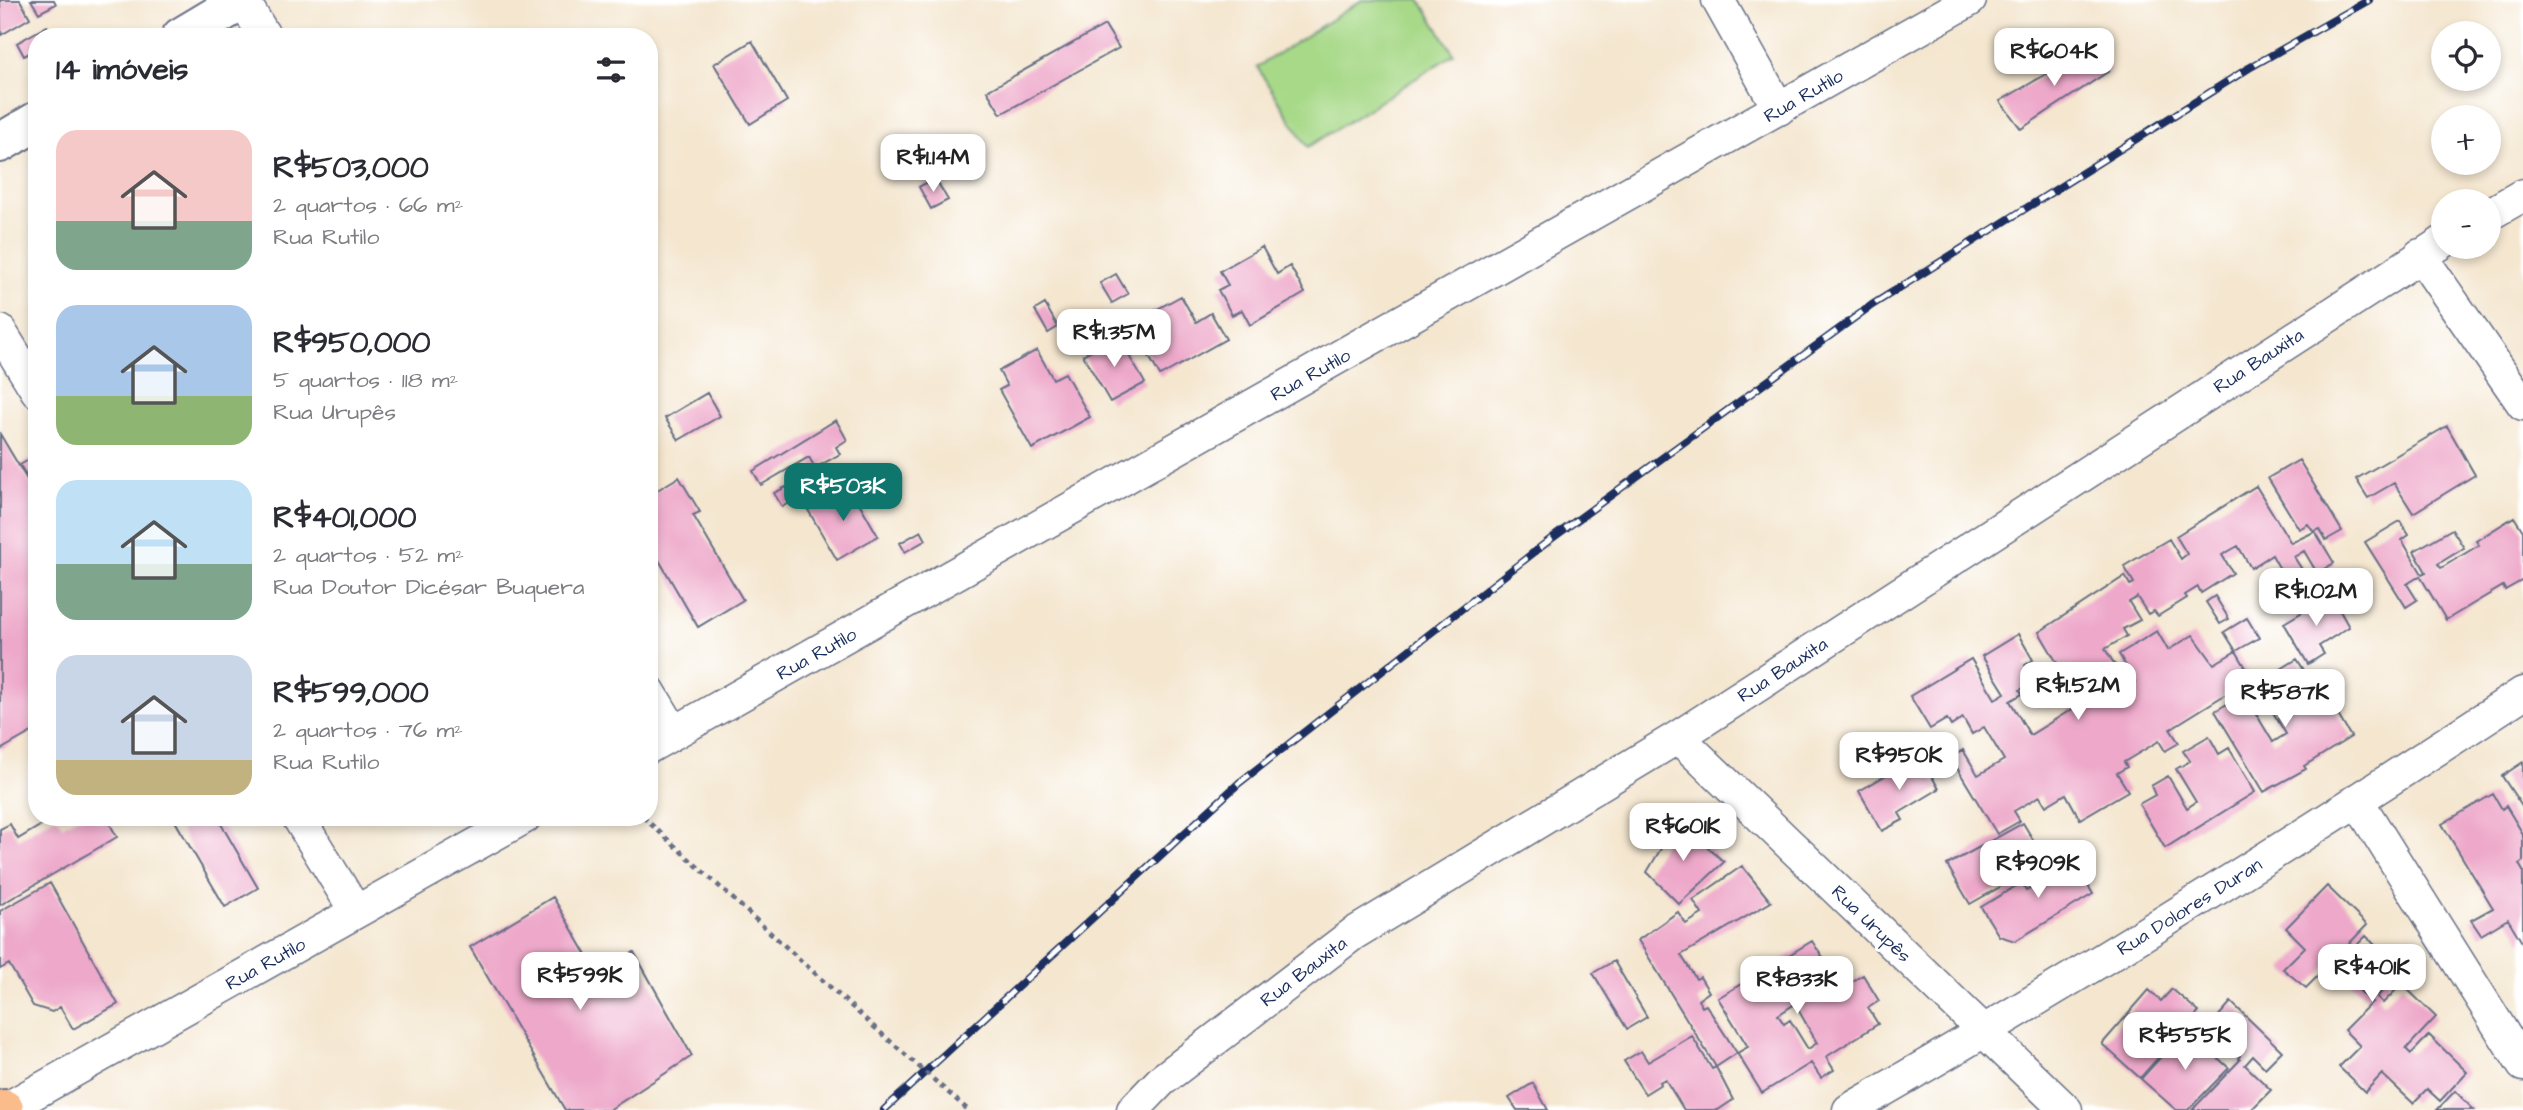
<!DOCTYPE html>
<html lang="pt">
<meta charset="utf-8">
<style>
body{margin:0;font-family:"Architects Daughter",sans-serif;background:#f2f2f3;color:#2b2b33;height:100vh;display:flex;flex-direction:column;font-size:26px;white-space:nowrap}
*{box-sizing:border-box;margin:0}
p{font-size:23px;color:#7c7c81}
.icon{flex:none;width:38px;height:38px;fill:none;stroke:currentColor;stroke-width:2;stroke-linecap:round;stroke-linejoin:round}
.map{position:relative;flex:1;overflow:hidden}
.panel{position:absolute;left:28px;top:28px;width:630px;height:798px;display:flex;flex-direction:column;background:#fff;border-radius:28px;box-shadow:0 4px 10px #0003}
.panel>*{flex:none}
.tools{position:absolute;left:2431px;top:21px;display:grid;gap:14px}
.tools a{display:grid;place-items:center;width:70px;height:70px;border-radius:50%;background:#fff;box-shadow:0 4px 10px #0003;font-size:35px}
.price{position:absolute;translate:-50% -60px;padding:0 16px;border-radius:14px;background:#fff;color:#222;font-size:23px;line-height:46px;filter:drop-shadow(0 2px 4px #0008)}
.price::after{content:'';position:absolute;left:50%;top:42px;width:21px;height:16px;margin-left:-10px;background:inherit;clip-path:polygon(0 0,100% 0,50% 100%)}
.price.on{background:#0f766e;color:#fff}
ul{padding:0;list-style:none}
li{display:flex;align-items:center;gap:21px;height:175px;padding:0 28px}
li span{display:grid;place-items:center;flex:none;width:196px;height:140px;border-radius:21px;color:#555}
li>.icon{margin-inline-start:auto}
span .icon{width:84px;height:84px;fill:#fffc;stroke-width:1}
li b{font-size:30px}
h2{display:flex;justify-content:space-between;align-items:center;height:84px;padding:0 28px;font-size:30px}
.map>svg:first-child{display:block}
</style>
<div class="map">
<svg width="2523" height="1110" viewBox="0 0 2523 1110">
<rect width="100%" height="100%" fill="#fff"/>
<filter id="ink" filterUnits="userSpaceOnUse"><feTurbulence type="fractalNoise" baseFrequency=".0143" numOctaves="2"/><feDisplacementMap in="SourceGraphic" scale="14" xChannelSelector="R" yChannelSelector="G"/><feConvolveMatrix kernelMatrix="1 2 1 2 8 2 1 2 1" color-interpolation-filters="sRGB"/></filter>
<filter id="wash" filterUnits="userSpaceOnUse"><feTurbulence type="fractalNoise" baseFrequency=".00686" numOctaves="4" result="noise"/><feDisplacementMap in="SourceGraphic" scale="28" xChannelSelector="R" yChannelSelector="G"/><feGaussianBlur stdDeviation="1.57" result="paint"/><feColorMatrix in="noise" values="0 0 0 0 0 0 0 0 0 0 0 0 0 0 0 0 0 1.4 0 .05"/><feComposite in="paint" operator="in"/></filter>
<g filter="url(#wash)">
<rect width="100%" height="100%" fill="#f4e6cf"/>
<path fill="#a7d988" stroke="#618473" stroke-width="2" d="M1362,0H1420L1454,54L1308,147L1257,67Z"/>
<g id="blocks">
<path fill="#eea9ca" fill-rule="evenodd" d="M0,0H20L30,18L1,35Z
M31,0H54L56,4L39,13Z
M1105,25L1119,48L1001,114L987,91Z
M47,26L53,37H37V48L24,56L17,43Z
M752,41L787,101L750,124L714,64Z
M2091,48L2109,71L2021,129L2000,101Z
M935,178L948,200L931,209L919,187Z
M1262,247L1277,274L1290,266L1305,293L1250,325L1242,310L1232,315L1218,290L1228,285L1220,271Z
M1116,274L1128,294L1112,303L1100,283Z
M1181,296L1196,322L1211,313L1226,339L1160,376L1138,337L1152,330L1145,316Z
M1045,304L1058,327L1048,333L1035,310Z
M1117,335L1145,383L1110,402L1083,355Z
M1037,350L1053,379L1065,373L1090,417L1032,449L999,390L1007,386L999,371Z
M707,393L720,416L679,440L665,418Z
M836,420L847,440L836,447L840,454L815,468L809,457L761,485L753,471Z
M2447,426L2475,475L2413,513L2394,483L2368,498L2356,479Z
M0,434L37,496V729L0,750Z
M37,455V494L20,465Z
M2299,460L2342,531L2326,540L2320,529L2315,531L2334,563L2317,573L2304,551L2294,557L2303,571L2286,580L2272,555L2251,568L2238,546L2222,555L2233,573L2201,593L2198,587L2185,595L2187,598L2158,616L2154,611L2148,614L2137,597L2129,602L2140,620L2123,629L2127,636L2105,649L2115,665L2073,690L2039,632L2125,576L2130,585L2134,583L2124,566L2169,539L2181,559L2187,554L2176,536L2256,486L2291,543L2314,532L2308,524L2299,529L2268,478Z
M679,477L700,512L693,515L743,600L698,627L649,543V495Z
M786,487L794,500L782,507L774,493Z
M850,487L878,536L837,560L808,510Z
M2514,517L2523,531V580L2505,590L2503,586L2446,620L2420,576L2407,584L2417,600L2406,607L2365,542L2400,521L2409,535L2402,540L2422,574L2426,572L2414,551L2452,529L2464,548L2438,564L2441,568L2479,545L2476,541Z
M921,531L926,540L905,552L900,543Z
M2331,595L2349,627L2319,646L2324,654L2308,664L2284,623Z
M2215,596L2229,619L2220,624L2206,602Z
M2247,618L2259,638L2236,651L2252,678L2170,729L2179,743L2165,751L2159,741L2124,762L2127,767L2117,773L2128,791L2080,819L2066,794L2046,806L2040,796L2014,811L2020,821L1997,834L1951,758L1963,750L1978,775L2004,760L1984,727L1972,734L1963,718L1951,726L1947,719L1930,729L1910,696L1971,659L1995,699L2005,693L1982,656L2018,634L2033,660L2025,665L2035,682L2020,690L2022,694L2010,701L2030,735L2077,706L2075,703L2082,698L2085,703L2123,680L2127,686L2135,682L2119,654L2157,631L2168,650L2193,635L2214,664L2236,651L2224,632Z
M2297,659L2323,700L2328,698L2351,737L2304,766L2306,769L2264,792L2215,711L2244,694L2273,742L2286,734L2268,704L2284,694L2273,674Z
M2209,736L2219,754L2229,748L2255,792L2165,848L2139,804L2155,795L2151,786L2168,776L2187,808L2196,802L2176,769L2190,761L2183,751Z
M1920,756L1939,789L1899,813L1903,820L1882,831L1859,791Z
M2523,762V808L2502,776Z
M2493,794L2502,809L2506,806L2523,834V861L2519,864L2523,871V944L2508,919L2481,935L2471,920L2493,908L2442,824Z
M55,817H57L62,826L78,817H106L117,837L0,905V829L10,824L18,839Z
M182,817H217L258,888L225,907L175,821Z
M1678,820L1724,862L1679,904L1647,872Z
M2023,823L2035,843L2025,849L2035,867L1970,904L1947,865Z
M2069,854L2093,894L2015,941L1999,936L1981,907L2021,883L2026,891L2042,882L2037,873Z
M1742,866L1771,902L1681,955L1696,979L1700,977L1709,992L1698,1000L1702,1007L1706,1005L1737,1053L1716,1067L1733,1100L1718,1110H1684L1665,1079L1660,1082L1661,1084L1645,1094L1624,1061L1641,1051L1648,1062L1692,1036L1712,1069L1716,1067L1638,940L1678,912L1686,924L1702,914L1693,900Z
M50,883L118,1004L73,1029L60,1007L52,1012L33,1006L9,964L0,969V911Z
M2327,886L2367,925L2342,951L2347,955L2366,936L2394,963L2382,975L2390,983L2377,997L2383,1003L2402,984L2436,1017L2406,1049L2411,1054L2429,1035L2467,1072L2440,1101L2427,1089L2413,1103L2382,1074L2365,1092L2339,1067L2360,1046L2344,1030L2372,1002L2330,964L2306,988L2283,969L2305,947L2286,928Z
M553,897L598,974L634,952L692,1056L609,1110H565L470,947Z
M1812,941L1842,988L1863,975L1879,1001L1868,1008L1878,1024L1826,1057L1834,1070L1821,1078L1811,1063L1762,1093L1737,1053L1748,1047L1718,998ZM1795,1004L1817,1043L1808,1049L1790,1020L1784,1024L1778,1015Z
M1614,961L1647,1017L1627,1029L1593,973Z
M2172,989L2199,1012L2140,1078L2102,1044L2149,990L2161,1001Z
M2231,1002L2282,1051L2265,1068L2253,1056L2245,1065L2271,1090L2251,1110H2192L2240,1060L2238,1058L2240,1056L2208,1028Z
M2186,1029L2229,1068L2188,1110H2176L2141,1079Z
M1533,1083L1548,1110H1517L1509,1098Z
M2455,1091L2474,1110H2437Z"/>
</g>
</g>
<g filter="url(#ink)">
<use href="#blocks" fill-opacity="0" stroke="#676f86" stroke-width="2"/>
<g fill="none" stroke-linecap="round" stroke-linejoin="round">
<defs>
<path id="minor" d="M243,0L265,37
M1718,0L1779,109
M2488,215L2523,195
M2420,255L2523,404
M0,331L37,391
M649,691L674,733
M1678,737L2066,1110
M649,747L1970,0
M2358,802L2523,1065
M298,817L356,912
M4,1110L525,817
M1133,1110L1162,1080L1353,934L1678,737L2443,242
M1849,1110C2078,978 2302,838 2523,693"/>
<path id="tertiary" d="M181,37L243,0
M0,143L37,121"/>
<path id="trunk" d="M4,1109V1110"/>
</defs>
<use href="#minor" stroke="#676f86" stroke-width="35"/>
<use href="#tertiary" stroke="#676f86" stroke-width="42"/>
<use href="#trunk" stroke="#676f86" stroke-width="42"/>
<path stroke="#676f86" stroke-width="4.5" stroke-dasharray="5 5" stroke-linecap="butt" d="M643,817L873,1026"/>
<use href="#minor" stroke="#fff" stroke-width="32"/>
<use href="#tertiary" stroke="#fff" stroke-width="38"/>
<use href="#trunk" stroke="#f9bc8a" stroke-width="38"/>
<defs>
<path id="rail" d="M884,1110L1239,783L1551,539L1872,305L2249,68L2369,0"/>
</defs>
<use href="#rail" stroke="#1b2f5e" stroke-width="8"/>
<use href="#rail" stroke="#fff" stroke-width="5" stroke-dasharray="16" stroke-linecap="butt"/>
<path stroke="#676f86" stroke-width="4.5" stroke-dasharray="5 5" stroke-linecap="butt" d="M873,1026L968,1110"/>
</g>
</g>
<g text-anchor="middle" stroke-width="6" stroke-linejoin="round" paint-order="stroke">
<g font-size="19" fill="#1b2f5e" stroke="#fff">
<text transform="translate(1803 95) rotate(-30)" y="7">Rua Rutilo</text>
<text transform="translate(2258 360) rotate(-33)" y="7">Rua Bauxita</text>
<text transform="translate(1310 374) rotate(-29)" y="7">Rua Rutilo</text>
<text transform="translate(816 653) rotate(-29)" y="7">Rua Rutilo</text>
<text transform="translate(1782 669) rotate(-33)" y="7">Rua Bauxita</text>
<text transform="translate(2189 906) rotate(-32)" y="7">Rua Dolores Duran</text>
<text transform="translate(1872 923) rotate(44)" y="7">Rua Urupês</text>
<text transform="translate(265 963) rotate(-29)" y="7">Rua Rutilo</text>
<text transform="translate(1303 971) rotate(-37)" y="7">Rua Bauxita</text>
</g>
</g>
</svg>
<div class="tools">
<a><svg class="icon" aria-label="locate" viewBox="0 0 24 24"><circle cx="12" cy="12" r="6"/><path d="M12 2v4M12 18v4M2 12h4M18 12h4"/></svg></a>
<a>+</a>
<a>−</a>
</div>
<b class="price" style="left:2054px;top:88px">R$604K</b>
<b class="price" style="left:933px;top:194px">R$1.14M</b>
<b class="price" style="left:1114px;top:369px">R$1.35M</b>
<b class="price on" style="left:843px;top:523px">R$503K</b>
<b class="price" style="left:2316px;top:628px">R$1.02M</b>
<b class="price" style="left:2078px;top:722px">R$1.52M</b>
<b class="price" style="left:2285px;top:729px">R$587K</b>
<b class="price" style="left:1899px;top:792px">R$950K</b>
<b class="price" style="left:1683px;top:863px">R$601K</b>
<b class="price" style="left:2038px;top:900px">R$909K</b>
<b class="price" style="left:2372px;top:1004px">R$401K</b>
<b class="price" style="left:580px;top:1012px">R$599K</b>
<b class="price" style="left:1797px;top:1016px">R$833K</b>
<b class="price" style="left:2185px;top:1072px">R$555K</b>
<section class="panel">
<h2>14 imóveis<svg class="icon" aria-label="filters" viewBox="0 0 24 24"><path d="M4 7h16M4 17h16"/><circle cx="9" cy="7" r="2"/><circle cx="15" cy="17" r="2"/></svg></h2>
<ul>
<li><span style="background:linear-gradient(#f6c9c9 65%,#7fa58c 0)"><svg class="icon" aria-label="home" viewBox="0 0 24 24"><path d="M3 11l9-7 9 7M6 9v11h12V9"/></svg></span><div><b>R$503,000</b><p>2 quartos · 66 m²</p><p>Rua Rutilo</p></div></li>
<li><span style="background:linear-gradient(#a9c7e8 65%,#8fb573 0)"><svg class="icon" aria-label="home" viewBox="0 0 24 24"><path d="M3 11l9-7 9 7M6 9v11h12V9"/></svg></span><div><b>R$950,000</b><p>5 quartos · 118 m²</p><p>Rua Urupês</p></div></li>
<li><span style="background:linear-gradient(#bfe0f5 60%,#7fa58c 0)"><svg class="icon" aria-label="home" viewBox="0 0 24 24"><path d="M3 11l9-7 9 7M6 9v11h12V9"/></svg></span><div><b>R$401,000</b><p>2 quartos · 52 m²</p><p>Rua Doutor Dicésar Buquera</p></div></li>
<li><span style="background:linear-gradient(#c9d6e8 75%,#c2b280 0)"><svg class="icon" aria-label="home" viewBox="0 0 24 24"><path d="M3 11l9-7 9 7M6 9v11h12V9"/></svg></span><div><b>R$599,000</b><p>2 quartos · 76 m²</p><p>Rua Rutilo</p></div></li>
</ul>
</section>
</div>
